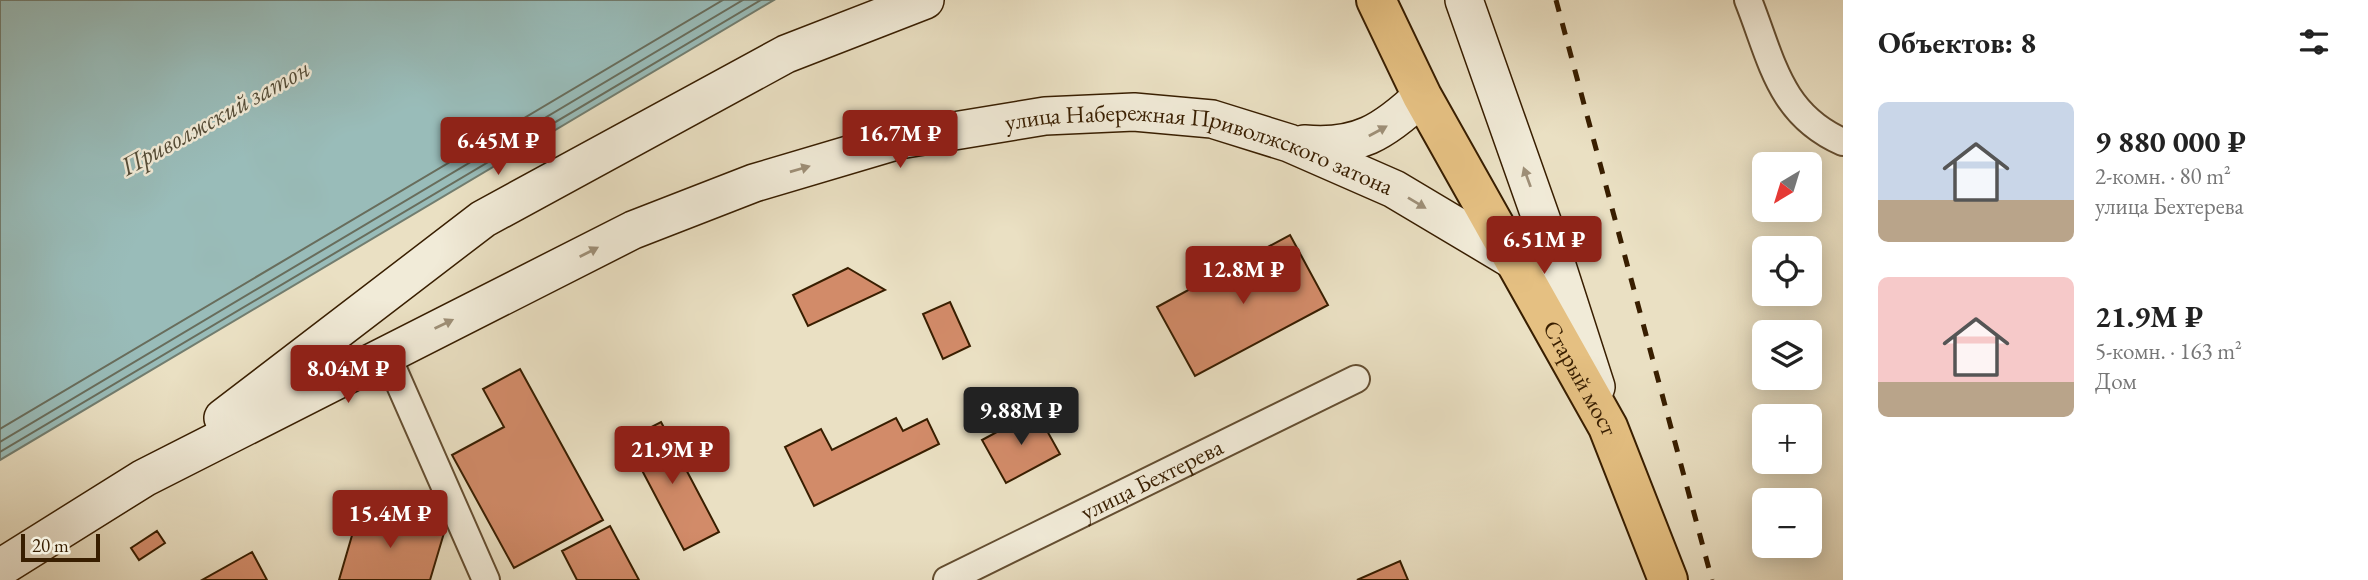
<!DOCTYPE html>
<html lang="ru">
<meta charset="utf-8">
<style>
body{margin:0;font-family:"EB Garamond",serif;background:#f6f6f6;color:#222;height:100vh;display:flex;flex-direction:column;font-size:26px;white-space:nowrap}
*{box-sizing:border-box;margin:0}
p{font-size:23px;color:#767676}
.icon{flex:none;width:38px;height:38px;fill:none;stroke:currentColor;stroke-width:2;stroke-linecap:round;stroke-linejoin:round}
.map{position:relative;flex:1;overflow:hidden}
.details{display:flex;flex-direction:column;background:#fff;width:525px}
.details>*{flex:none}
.needle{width:46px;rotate:218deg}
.fabs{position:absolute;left:1752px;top:152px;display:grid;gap:14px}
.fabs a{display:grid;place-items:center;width:70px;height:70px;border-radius:10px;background:#fff;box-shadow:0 4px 18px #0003;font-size:35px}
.scale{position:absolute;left:21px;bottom:18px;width:79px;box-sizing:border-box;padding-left:7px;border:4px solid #381e00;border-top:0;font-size:19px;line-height:24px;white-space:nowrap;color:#381e00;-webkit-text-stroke:5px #f1ebd8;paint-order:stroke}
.price{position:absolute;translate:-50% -60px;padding:0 16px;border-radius:7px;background:#8f2418;color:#fff;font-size:23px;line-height:46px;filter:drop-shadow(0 2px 4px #0008)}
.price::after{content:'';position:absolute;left:50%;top:42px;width:21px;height:16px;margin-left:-10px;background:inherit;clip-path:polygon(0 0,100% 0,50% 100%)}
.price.active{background:#222;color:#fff}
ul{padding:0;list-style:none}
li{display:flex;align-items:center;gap:21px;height:175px;padding:0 35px}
li span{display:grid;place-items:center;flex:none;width:196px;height:140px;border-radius:10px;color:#555}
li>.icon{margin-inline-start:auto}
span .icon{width:84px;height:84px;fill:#fffc;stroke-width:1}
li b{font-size:30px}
h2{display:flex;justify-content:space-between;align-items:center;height:84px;padding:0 35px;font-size:30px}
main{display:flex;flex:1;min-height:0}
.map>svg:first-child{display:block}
</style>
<main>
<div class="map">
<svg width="1843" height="580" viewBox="0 0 1843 580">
<rect width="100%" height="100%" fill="#eae0c3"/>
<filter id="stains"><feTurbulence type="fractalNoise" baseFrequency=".00286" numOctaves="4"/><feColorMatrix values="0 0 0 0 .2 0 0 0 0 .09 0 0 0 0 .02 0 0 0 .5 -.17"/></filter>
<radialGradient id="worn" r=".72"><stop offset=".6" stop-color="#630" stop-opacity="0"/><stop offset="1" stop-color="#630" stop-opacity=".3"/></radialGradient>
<path fill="#99bcb9" stroke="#727d6f" stroke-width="2" d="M0,0H774L0,460Z"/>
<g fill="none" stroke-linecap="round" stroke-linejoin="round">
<path stroke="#686d5c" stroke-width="2" d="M0,429L723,0
M0,442L743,0
M0,452L761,0"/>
</g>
<path fill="#d28b69" stroke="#381e00" stroke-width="2" d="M1290,235L1328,305L1195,376L1157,307Z
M848,268L885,290L808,326L793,295Z
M950,302L970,346L943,359L923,314Z
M520,369L603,520L514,568L452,455L504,427L483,389Z
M1036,411L1060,454L1006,483L982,440Z
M896,418L903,431L927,419L939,444L814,506L785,447L821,429L832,450Z
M661,422L719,532L684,550L626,440Z
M360,508L444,533L430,580H339Z
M610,526L639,580H577L562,551Z
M157,531L165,543L139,560L131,548Z
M252,552L267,580H202Z
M1400,561L1408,580H1357Z"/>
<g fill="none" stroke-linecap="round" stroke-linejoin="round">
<defs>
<g id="minor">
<path d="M1748,0C1772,60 1779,114 1843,142"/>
<path d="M386,353L486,580"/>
<path id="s1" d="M947,580L1356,379"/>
</g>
<g id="secondary">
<path d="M1464,0L1549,241L1596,387"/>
<path d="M1304,144C1357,149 1384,132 1422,96"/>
<path d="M223,418L483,219L786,54L925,0"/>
<path id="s2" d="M0,568L144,478L633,230L754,183L899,140L1045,116L1134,112L1212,119L1289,143L1394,189L1513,260L1549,241"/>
</g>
<g id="primary">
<path id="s3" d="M1376,0L1422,96L1608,427L1668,580"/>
</g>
</defs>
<use href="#minor" stroke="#644e31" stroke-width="30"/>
<use href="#secondary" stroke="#381e00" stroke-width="40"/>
<use href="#primary" stroke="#381e00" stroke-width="42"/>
<use href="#minor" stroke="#f1ebd8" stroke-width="26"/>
<use href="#secondary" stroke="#f1ebd8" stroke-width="37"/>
<use href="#primary" stroke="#e5c082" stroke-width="38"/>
<path stroke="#381e00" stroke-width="5" stroke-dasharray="12 12" stroke-linecap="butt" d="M1556,0L1712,580"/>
</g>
<defs><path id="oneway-solid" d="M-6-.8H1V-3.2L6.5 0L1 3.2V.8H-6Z" transform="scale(1.75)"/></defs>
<g fill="#9e8f77">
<use href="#oneway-solid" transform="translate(1378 131) rotate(-29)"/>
<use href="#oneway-solid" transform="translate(800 169) rotate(-16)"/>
<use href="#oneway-solid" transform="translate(1527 177) rotate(-110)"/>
<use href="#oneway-solid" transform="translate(1417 203) rotate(31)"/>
<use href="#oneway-solid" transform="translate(589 252) rotate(-27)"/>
<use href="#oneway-solid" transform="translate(444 324) rotate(-26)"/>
</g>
<g text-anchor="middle" stroke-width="5" stroke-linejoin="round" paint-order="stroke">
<g font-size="24" fill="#381e00" stroke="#f1ebd8">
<text dy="8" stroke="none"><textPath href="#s2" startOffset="1307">улица Набережная Приволжского затона</textPath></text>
<text dy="8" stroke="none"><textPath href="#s3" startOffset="430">Старый мост</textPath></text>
<text dy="8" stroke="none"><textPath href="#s1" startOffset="228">улица Бехтерева</textPath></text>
</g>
<g font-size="26" font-style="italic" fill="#554d38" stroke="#f1ebd8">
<text transform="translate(215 117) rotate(-29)" y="9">Приволжский затон</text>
</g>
</g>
<rect width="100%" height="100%" filter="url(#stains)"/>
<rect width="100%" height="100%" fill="url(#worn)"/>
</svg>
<div class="fabs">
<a><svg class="needle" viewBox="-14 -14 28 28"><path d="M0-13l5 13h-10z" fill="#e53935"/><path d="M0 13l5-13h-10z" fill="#767676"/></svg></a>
<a><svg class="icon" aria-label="locate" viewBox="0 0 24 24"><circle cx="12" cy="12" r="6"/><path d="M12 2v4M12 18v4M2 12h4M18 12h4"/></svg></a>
<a><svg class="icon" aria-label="layers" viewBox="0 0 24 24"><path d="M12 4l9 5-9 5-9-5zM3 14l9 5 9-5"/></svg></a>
<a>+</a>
<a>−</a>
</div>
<div class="scale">20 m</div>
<b class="price" style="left:900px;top:170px">16.7M ₽</b>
<b class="price" style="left:498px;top:177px">6.45M ₽</b>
<b class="price" style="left:1544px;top:276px">6.51M ₽</b>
<b class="price" style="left:1243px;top:306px">12.8M ₽</b>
<b class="price" style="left:348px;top:405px">8.04M ₽</b>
<b class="price active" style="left:1021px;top:447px">9.88M ₽</b>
<b class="price" style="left:672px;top:486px">21.9M ₽</b>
<b class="price" style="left:390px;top:550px">15.4M ₽</b>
</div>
<section class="details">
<h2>Объектов: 8<svg class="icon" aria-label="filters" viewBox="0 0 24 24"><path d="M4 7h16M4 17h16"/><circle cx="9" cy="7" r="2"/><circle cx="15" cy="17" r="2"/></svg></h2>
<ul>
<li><span style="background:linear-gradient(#c9d6e8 70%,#b9a48a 0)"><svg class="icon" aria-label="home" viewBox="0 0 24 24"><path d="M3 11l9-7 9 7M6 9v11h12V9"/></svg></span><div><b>9 880 000 ₽</b><p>2-комн. · 80 m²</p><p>улица Бехтерева</p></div></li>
<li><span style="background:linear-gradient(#f6c9c9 75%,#b9a48a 0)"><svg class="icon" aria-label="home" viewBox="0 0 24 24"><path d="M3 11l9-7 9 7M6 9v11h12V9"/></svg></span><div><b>21.9M ₽</b><p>5-комн. · 163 m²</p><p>Дом</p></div></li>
</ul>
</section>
</main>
